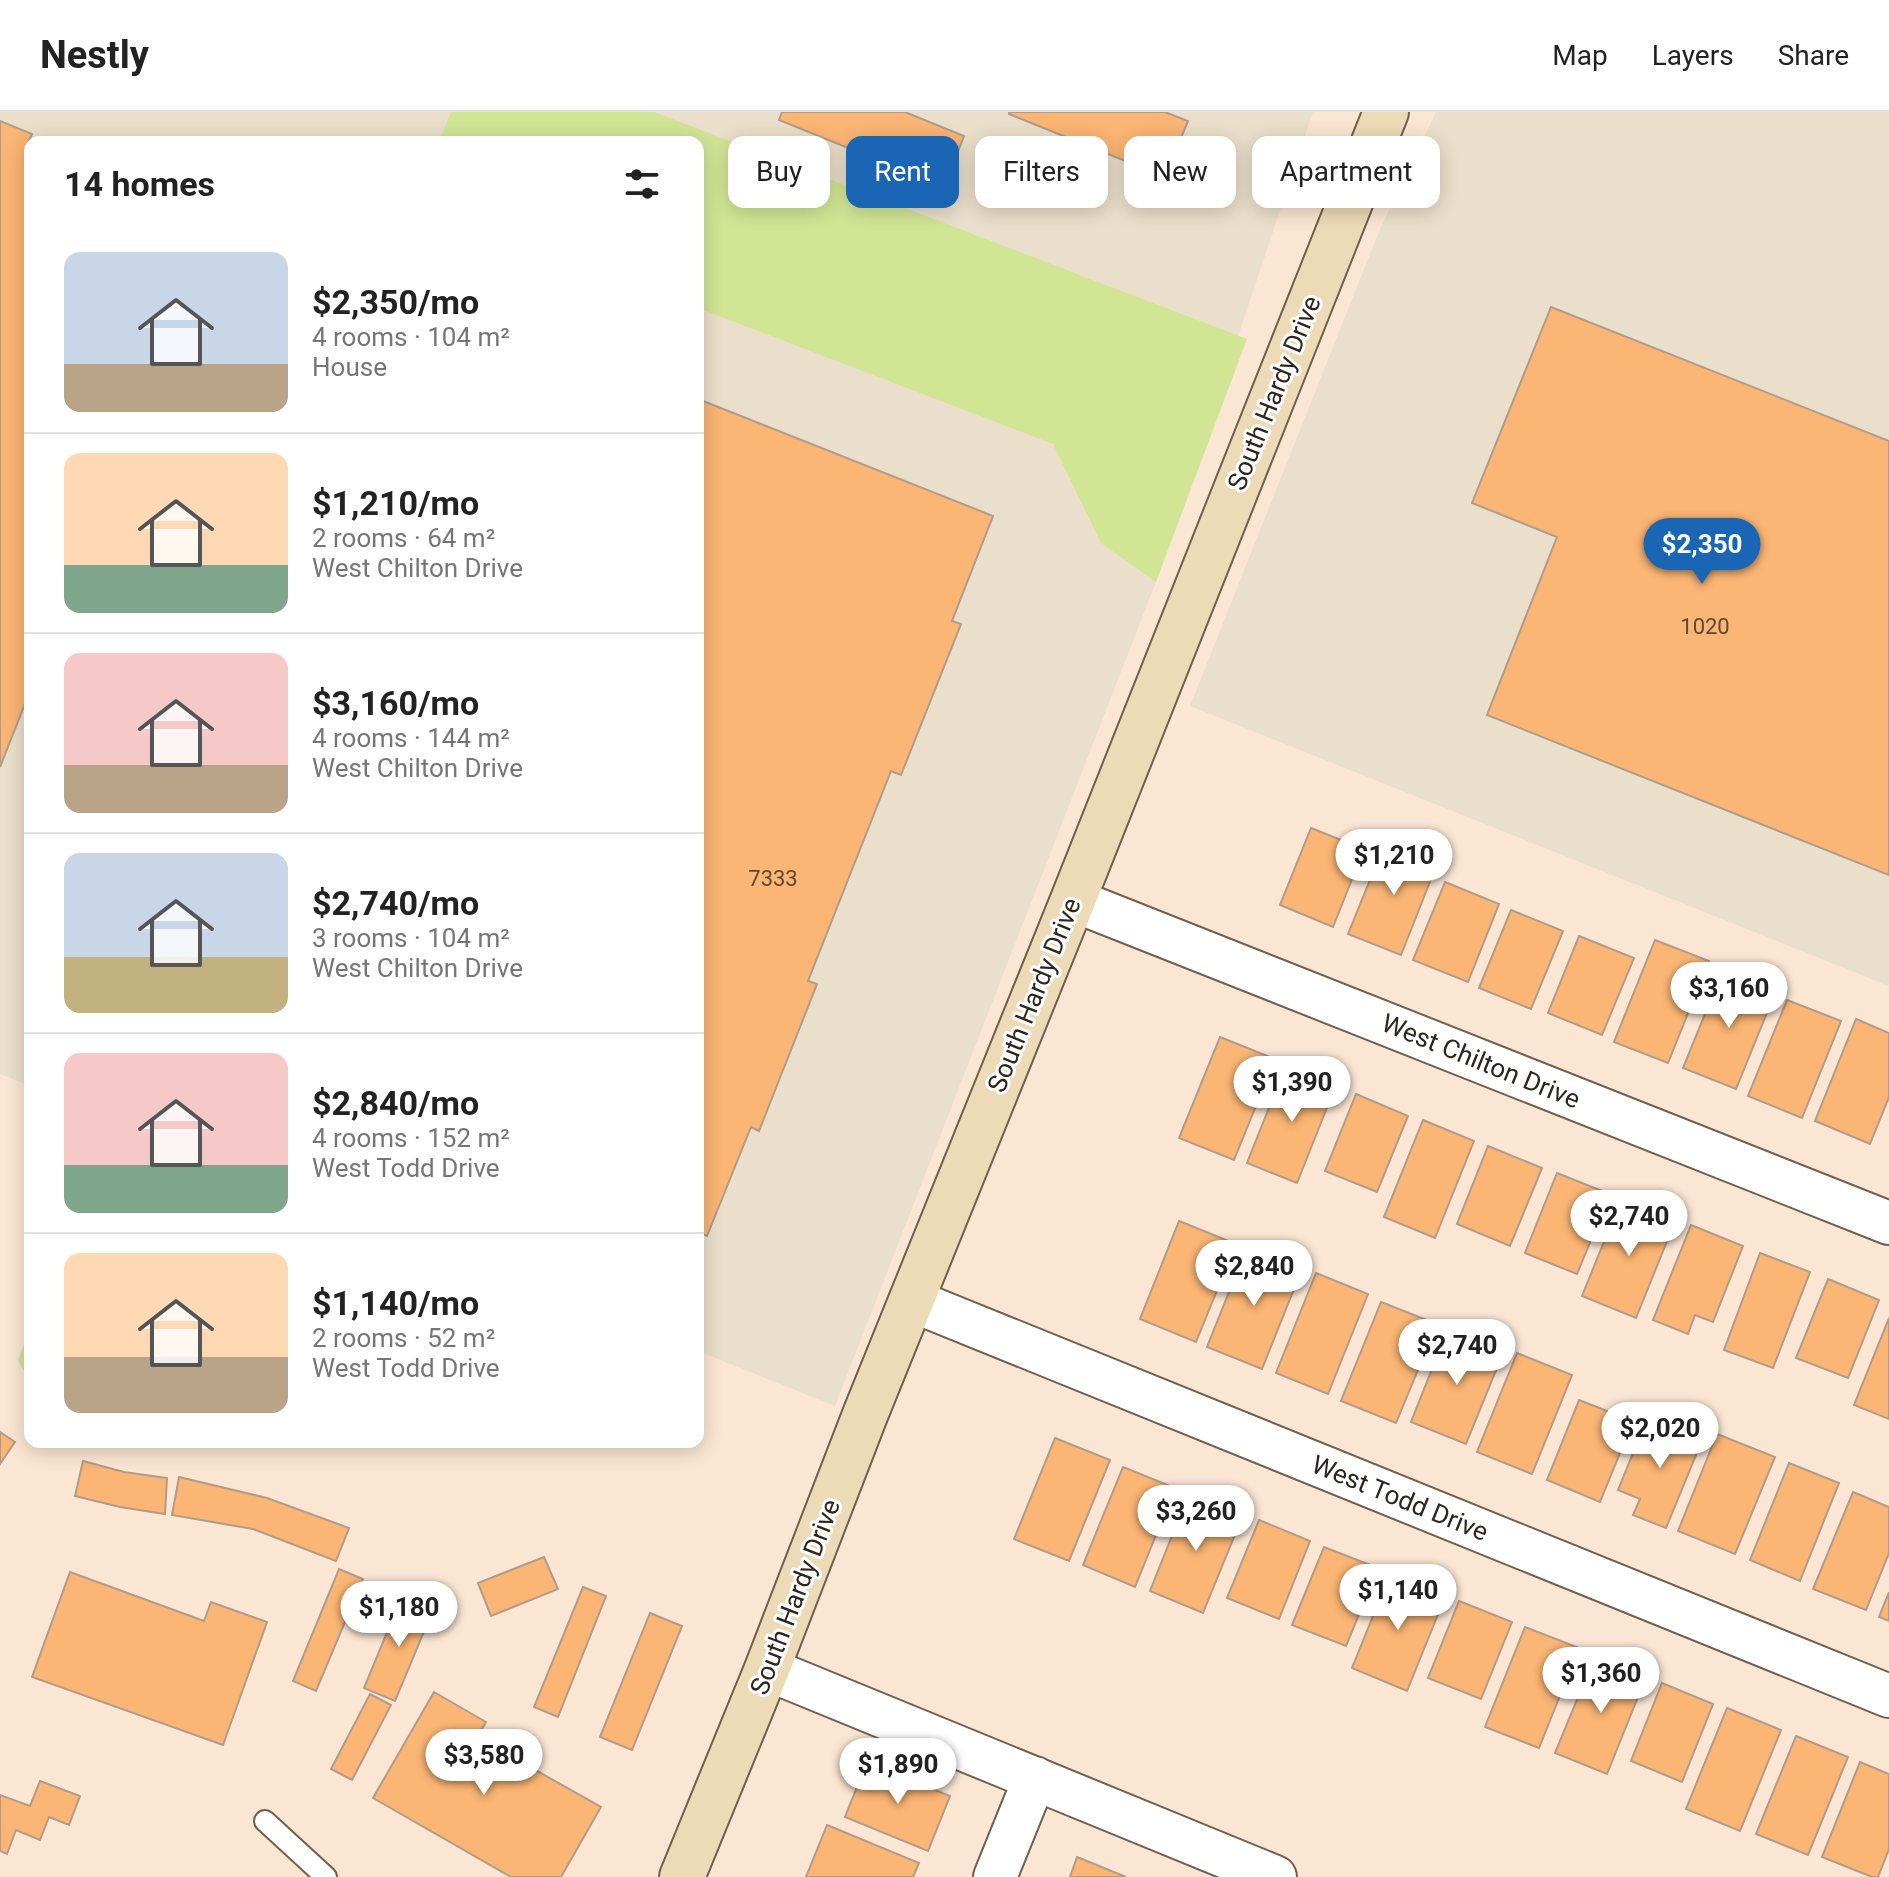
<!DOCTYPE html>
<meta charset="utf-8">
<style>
body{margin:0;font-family:Roboto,sans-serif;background:#f6f6f6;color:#222;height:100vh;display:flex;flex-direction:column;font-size:30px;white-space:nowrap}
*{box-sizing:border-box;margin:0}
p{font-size:26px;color:#767676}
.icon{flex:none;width:44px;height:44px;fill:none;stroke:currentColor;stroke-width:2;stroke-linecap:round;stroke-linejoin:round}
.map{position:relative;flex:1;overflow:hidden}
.drawer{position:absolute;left:24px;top:24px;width:680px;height:1312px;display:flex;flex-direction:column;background:#fff;border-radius:16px;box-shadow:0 4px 20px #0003}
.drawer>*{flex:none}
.top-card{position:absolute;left:728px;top:24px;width:760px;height:72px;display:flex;gap:16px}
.price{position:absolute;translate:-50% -68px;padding:0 18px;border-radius:28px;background:#fff;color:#222;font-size:26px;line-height:52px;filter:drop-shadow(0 2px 4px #0008)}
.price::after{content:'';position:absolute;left:50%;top:48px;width:24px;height:18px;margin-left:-12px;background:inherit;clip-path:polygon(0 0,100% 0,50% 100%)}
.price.selected{background:#1a66b5;color:#fff}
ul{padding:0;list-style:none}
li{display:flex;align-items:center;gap:24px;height:200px;padding:0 40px}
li+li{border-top:2px solid #e0e0e0}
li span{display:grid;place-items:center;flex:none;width:224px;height:160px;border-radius:16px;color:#555}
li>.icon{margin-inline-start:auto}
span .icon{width:96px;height:96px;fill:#fffc;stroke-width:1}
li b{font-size:34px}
h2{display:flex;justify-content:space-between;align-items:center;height:96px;padding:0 40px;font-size:34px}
.chip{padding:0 28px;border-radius:16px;background:#fff;box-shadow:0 4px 20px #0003;font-size:28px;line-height:72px}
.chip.selected{background:#1a66b5;color:#fff}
header{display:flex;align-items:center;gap:48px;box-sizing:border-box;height:112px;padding:0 40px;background:#fff;border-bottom:2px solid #e0e0e0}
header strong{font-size:38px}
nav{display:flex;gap:44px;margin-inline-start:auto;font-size:28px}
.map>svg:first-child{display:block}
</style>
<header>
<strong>Nestly</strong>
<nav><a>Map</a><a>Layers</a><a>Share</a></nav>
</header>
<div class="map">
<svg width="1889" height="1765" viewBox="0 0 1889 1765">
<rect width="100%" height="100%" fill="#fbe6d3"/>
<path fill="#eadfca" d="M0,0H1313L1156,470L835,1294L698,1239V30H30V974L0,962Z
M1436,0H1889V874L1190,594L1380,117Z"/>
<path fill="#d2e595" d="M451,0H654L1247,227L1156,470L1101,431L1053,332L698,196V30H439Z
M30,1215V1268L18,1249Z"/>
<path fill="#fbb574" stroke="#b19c8b" stroke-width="2" d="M782,0H905L964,24L944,75L779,8Z
M1009,0H1165L1188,9L1165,65L1009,2Z
M0,9L32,22L27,34L30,35V579L0,655Z
M1551,195L1889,329V763L1487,603L1557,425L1472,391Z
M698,287L993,404L952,509L961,512L901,663L891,659L808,869L817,872L759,1019L751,1015L707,1124L698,1120Z
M1311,716L1364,737L1333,815L1280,793Z
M1387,726L1439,747L1401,843L1348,822Z
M1445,770L1499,792L1468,870L1413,848Z
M1511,798L1563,819L1531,897L1479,876Z
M1579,824L1634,846L1602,923L1548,901Z
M1655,828L1709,849L1668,951L1614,930Z
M1722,860L1775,881L1736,977L1683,956Z
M1787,888L1841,909L1802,1006L1748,984Z
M1856,907L1889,921V985L1870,1032L1815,1009Z
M1220,925L1275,947L1234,1048L1179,1026Z
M1286,953L1336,973L1297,1071L1247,1051Z
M1356,982L1408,1004L1377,1080L1325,1059Z
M1423,1008L1474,1029L1435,1126L1384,1105Z
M1488,1034L1542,1056L1510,1134L1457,1112Z
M1557,1061L1610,1082L1577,1162L1525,1141Z
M1622,1085L1676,1107L1636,1206L1582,1184Z
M1179,1109L1236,1132L1196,1230L1140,1207Z
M1691,1113L1743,1134L1713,1210L1695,1203L1688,1222L1653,1208Z
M1247,1135L1302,1157L1262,1257L1207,1235Z
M1760,1141L1810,1160L1773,1256L1724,1238Z
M1316,1161L1368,1182L1328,1282L1276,1261Z
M1828,1167L1879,1188L1848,1266L1796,1246Z
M1381,1190L1437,1212L1396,1311L1341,1289Z
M1889,1206V1307L1854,1293Z
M1447,1219L1503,1241L1466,1332L1411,1310Z
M1517,1241L1572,1263L1532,1362L1477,1340Z
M1579,1288L1633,1309L1600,1390L1547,1368Z
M1648,1304L1703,1326L1666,1416L1633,1403L1640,1387L1618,1378Z
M0,1320L15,1330L0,1352Z
M1717,1322L1775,1345L1735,1442L1678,1419Z
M1055,1326L1110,1348L1069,1449L1014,1427Z
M83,1349L124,1360L167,1366L165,1402L120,1395L75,1384Z
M1789,1351L1839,1371L1800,1469L1750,1448Z
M1123,1355L1175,1376L1135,1475L1083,1453Z
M179,1365L267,1386L349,1416L336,1449L253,1417L172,1403Z
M1853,1380L1889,1395V1441L1866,1498L1813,1477Z
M1189,1381L1243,1403L1203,1501L1150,1479Z
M1259,1408L1310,1429L1279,1507L1227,1486Z
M1324,1435L1378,1456L1346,1534L1292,1513Z
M544,1445L558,1477L491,1504L478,1471Z
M339,1457L363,1467L316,1579L293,1569Z
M70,1460L204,1509L211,1490L267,1510L223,1633L32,1565Z
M1390,1462L1445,1485L1407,1579L1352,1556Z
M583,1475L606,1484L558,1605L534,1595Z
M1889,1480V1509L1879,1505Z
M402,1484L433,1498L395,1589L364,1576Z
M1459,1489L1512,1510L1481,1587L1428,1566Z
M650,1501L682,1514L632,1638L600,1625Z
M1525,1515L1579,1536L1539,1636L1485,1615Z
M1595,1544L1646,1565L1607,1662L1555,1641Z
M1662,1571L1713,1592L1682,1670L1631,1649Z
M434,1580L486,1610L477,1625L601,1695L561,1765H511L373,1686Z
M370,1582L391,1593L352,1668L331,1657Z
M1727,1596L1781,1618L1740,1719L1686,1697Z
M1796,1624L1848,1645L1808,1743L1756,1722Z
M867,1650L950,1684L928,1739L845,1705Z
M1860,1650L1889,1662V1737L1878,1765H1872L1822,1745Z
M40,1669L80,1684L69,1713L49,1705L40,1728L16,1718L7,1742L0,1739V1683L30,1694Z
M827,1713L919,1751L913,1765H806Z
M1077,1745L1126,1765H1070Z"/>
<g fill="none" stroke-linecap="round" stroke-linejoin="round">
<defs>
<path id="lane" d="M265,1709L326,1765"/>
<path id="street" d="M1073,788L1889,1111
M911,1188L1889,1584
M767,1557L1275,1765
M995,1765L1035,1666"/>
<path id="secondary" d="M682,1765L767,1557L865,1303L1073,788L1386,0"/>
</defs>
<use href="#lane" stroke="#715f4e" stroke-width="24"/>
<use href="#street" stroke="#715f4e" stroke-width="46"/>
<use href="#secondary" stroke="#715f4e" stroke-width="48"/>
<use href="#lane" stroke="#fff" stroke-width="20"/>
<use href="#street" stroke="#fff" stroke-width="42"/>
<use href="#secondary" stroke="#eddab6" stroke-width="44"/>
</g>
<g text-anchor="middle" stroke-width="6" stroke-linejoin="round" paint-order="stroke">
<g font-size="22" fill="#604934">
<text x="1705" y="522">1020</text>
<text x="773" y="774">7333</text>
</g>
<g font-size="26" fill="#2d251e" stroke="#fff">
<text transform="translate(1274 281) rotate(-68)" y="9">South Hardy Drive</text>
<text transform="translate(1034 883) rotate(-68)" y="9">South Hardy Drive</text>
<text transform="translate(1481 949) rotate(22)" y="9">West Chilton Drive</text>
<text transform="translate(1400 1386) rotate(22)" y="9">West Todd Drive</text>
<text transform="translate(795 1485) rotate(-69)" y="9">South Hardy Drive</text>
</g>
</g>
</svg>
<b class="price selected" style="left:1702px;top:474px">$2,350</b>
<b class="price" style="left:1394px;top:785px">$1,210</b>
<b class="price" style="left:1729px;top:918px">$3,160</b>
<b class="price" style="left:1292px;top:1012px">$1,390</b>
<b class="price" style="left:1629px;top:1146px">$2,740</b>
<b class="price" style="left:1254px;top:1196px">$2,840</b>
<b class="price" style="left:1457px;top:1275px">$2,740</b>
<b class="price" style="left:1660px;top:1358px">$2,020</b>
<b class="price" style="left:1196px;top:1441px">$3,260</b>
<b class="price" style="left:1398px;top:1520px">$1,140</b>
<b class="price" style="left:399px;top:1537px">$1,180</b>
<b class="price" style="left:1601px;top:1603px">$1,360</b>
<b class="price" style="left:484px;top:1685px">$3,580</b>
<b class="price" style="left:898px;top:1694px">$1,890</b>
<div class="top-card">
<a class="chip">Buy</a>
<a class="chip selected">Rent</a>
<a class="chip">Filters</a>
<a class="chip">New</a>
<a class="chip">Apartment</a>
</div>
<section class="drawer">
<h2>14 homes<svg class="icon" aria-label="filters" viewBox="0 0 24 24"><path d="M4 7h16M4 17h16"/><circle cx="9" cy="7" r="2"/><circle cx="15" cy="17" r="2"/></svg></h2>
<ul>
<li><span style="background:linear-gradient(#c9d6e8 70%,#b9a48a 0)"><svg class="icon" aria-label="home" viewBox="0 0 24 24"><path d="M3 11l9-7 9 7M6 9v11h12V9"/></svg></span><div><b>$2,350/mo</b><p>4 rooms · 104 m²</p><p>House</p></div></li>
<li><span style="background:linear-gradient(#ffd9b3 70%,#7fa58c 0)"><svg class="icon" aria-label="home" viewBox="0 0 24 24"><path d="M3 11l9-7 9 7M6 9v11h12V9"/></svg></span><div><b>$1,210/mo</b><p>2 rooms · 64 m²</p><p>West Chilton Drive</p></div></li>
<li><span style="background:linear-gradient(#f6c9c9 70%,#b9a48a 0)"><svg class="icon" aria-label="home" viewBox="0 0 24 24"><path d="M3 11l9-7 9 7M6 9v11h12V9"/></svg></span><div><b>$3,160/mo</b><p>4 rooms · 144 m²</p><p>West Chilton Drive</p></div></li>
<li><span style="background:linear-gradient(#c9d6e8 65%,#c2b280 0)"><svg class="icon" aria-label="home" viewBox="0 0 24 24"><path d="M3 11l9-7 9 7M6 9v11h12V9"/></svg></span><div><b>$2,740/mo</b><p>3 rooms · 104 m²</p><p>West Chilton Drive</p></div></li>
<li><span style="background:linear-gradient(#f6c9c9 70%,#7fa58c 0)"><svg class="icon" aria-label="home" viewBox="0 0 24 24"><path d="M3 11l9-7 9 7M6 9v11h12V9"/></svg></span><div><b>$2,840/mo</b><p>4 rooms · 152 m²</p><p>West Todd Drive</p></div></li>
<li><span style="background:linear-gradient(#ffd9b3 65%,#b9a48a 0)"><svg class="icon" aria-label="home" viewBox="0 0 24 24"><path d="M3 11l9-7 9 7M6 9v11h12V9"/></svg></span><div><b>$1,140/mo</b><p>2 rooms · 52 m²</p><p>West Todd Drive</p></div></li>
</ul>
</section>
</div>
